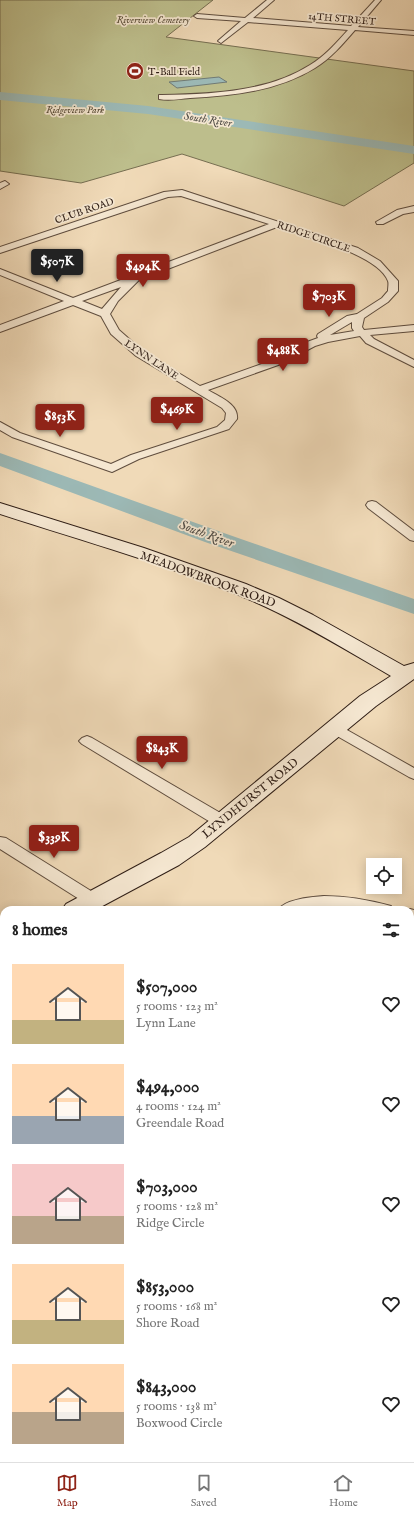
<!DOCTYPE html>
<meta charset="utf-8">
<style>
body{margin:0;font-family:"IM FELL English",serif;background:#f2f2f2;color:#222;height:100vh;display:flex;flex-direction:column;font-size:15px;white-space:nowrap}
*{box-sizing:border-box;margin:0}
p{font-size:13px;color:#767676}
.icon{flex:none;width:22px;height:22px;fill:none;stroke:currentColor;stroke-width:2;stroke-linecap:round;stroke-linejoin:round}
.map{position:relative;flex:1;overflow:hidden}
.side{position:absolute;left:0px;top:906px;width:414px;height:556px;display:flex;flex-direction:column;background:#fff;border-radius:12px 12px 0 0;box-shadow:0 2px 10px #0003}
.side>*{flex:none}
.tools{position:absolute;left:366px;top:858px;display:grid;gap:8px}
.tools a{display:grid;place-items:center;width:36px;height:36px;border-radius:0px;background:#fff;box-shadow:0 2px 10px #0003;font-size:20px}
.price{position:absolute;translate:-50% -34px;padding:0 9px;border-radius:4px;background:#8f2418;color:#fff;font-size:13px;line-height:26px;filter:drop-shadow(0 1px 2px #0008)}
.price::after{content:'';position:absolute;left:50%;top:24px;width:12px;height:9px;margin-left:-6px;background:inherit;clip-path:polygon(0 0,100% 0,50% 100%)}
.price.on{background:#222;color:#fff}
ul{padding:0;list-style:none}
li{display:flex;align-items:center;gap:12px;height:100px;padding:0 12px}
li span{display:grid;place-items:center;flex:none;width:112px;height:80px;border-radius:0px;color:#555}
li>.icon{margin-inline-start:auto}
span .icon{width:48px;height:48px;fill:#fffc;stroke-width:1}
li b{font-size:17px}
h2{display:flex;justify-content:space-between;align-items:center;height:48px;padding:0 12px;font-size:17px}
.tab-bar{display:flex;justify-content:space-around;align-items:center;height:56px;border-top:1px solid #e0e0e0;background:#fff;font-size:11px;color:#767676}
.tab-bar a{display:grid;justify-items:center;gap:2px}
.tab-bar .on{color:#8f2418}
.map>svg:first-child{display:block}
</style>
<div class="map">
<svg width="414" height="1462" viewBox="0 0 414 1462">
<rect width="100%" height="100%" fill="#f0dab8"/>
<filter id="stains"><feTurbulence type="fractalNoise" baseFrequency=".005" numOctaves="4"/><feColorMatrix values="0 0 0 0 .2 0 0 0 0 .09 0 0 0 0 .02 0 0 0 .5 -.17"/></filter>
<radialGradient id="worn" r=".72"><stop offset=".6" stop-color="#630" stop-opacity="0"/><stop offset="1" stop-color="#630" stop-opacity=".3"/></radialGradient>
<path fill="#bdbe8c" stroke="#766e51" d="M0,0H213L166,37L414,71V163L344,206L182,154L81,183L0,171Z"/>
<path fill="#9cb9b6" stroke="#707b76" d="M219,77L227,82L177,88L169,82Z"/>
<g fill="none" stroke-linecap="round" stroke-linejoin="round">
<path fill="#9cb9b6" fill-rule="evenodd" d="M0,92L148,106L414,146V154L148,114L0,100Z
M0,453L221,532L414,599V614L205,542L0,466Z"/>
<defs>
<path id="street" d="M267,0H274L253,18L351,26L375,0H381L358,27L414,31V35L355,30C343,44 330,59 315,68C278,91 232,96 190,98C180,99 169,101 159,99V95H162C211,94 268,92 310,65C325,56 337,42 348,30L248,22L221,43L218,41L219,40L241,21L197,18L194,16L197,14L245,18Z
M5,181L9,184L0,189V183Z
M182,190L358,248L380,261L398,281V291L388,302L364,318L362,327L364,330L414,325V331L370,335L374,339L414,360V367L366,343L360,336L328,342L315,346L281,364L208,390C219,397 239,404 237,419L229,429L139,459L112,472L12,437L0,430V422L20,433L111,464L131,455L217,427L225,420L226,413L222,408L136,356L111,334L101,316L73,305L0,332V325L64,301L0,275V269L73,298L269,224L181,196L168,197L0,253V247L164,192ZM277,227C303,236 378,254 388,281C389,283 388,288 388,291L382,298L357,314L347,316L318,334L317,336L318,338L307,342L273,360L200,386L144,352L119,330L110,314L118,301L139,280ZM121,287L102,309L82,301ZM352,322V328L354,331L330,335Z
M414,206V212L403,214L383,224H377L376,222L397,210Z
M372,501L376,502L414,531V541L410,540L368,508L366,505L368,502Z
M335,725L340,726L414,768V779L409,777L330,732L328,729L330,726Z
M87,736L92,738L229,818L231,822L229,826L223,827L217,826L82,744L79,741L82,738Z
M0,837L6,838L99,896L102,900L99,904L93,906L87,904L0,849Z
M324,896C347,896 369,900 391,906L394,910H356L324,907L304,910H278C285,899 312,897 324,896Z
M410,909L414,910V922L410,921V910H407Z
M4,1066V1081L0,1082V1067Z
M414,1125V1152L410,1153V1127Z
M0,1231L4,1233V1251L0,1249Z"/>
<path id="secondary" d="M0,503L144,548L246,584L279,598L313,615L404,666L414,663V679L376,706L205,847L179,865L95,910H62L66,904L161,853L189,837L360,696L391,676C350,652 309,627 266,607C181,568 89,543 0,514Z
M4,939V958L0,959V940Z"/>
</defs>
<use href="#street" stroke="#5f4d3e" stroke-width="2"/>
<use href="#secondary" stroke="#2f1e16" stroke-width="2"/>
<use href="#street" fill="#f5e7d1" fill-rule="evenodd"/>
<use href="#secondary" fill="#f5e7d1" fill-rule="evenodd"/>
</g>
<defs>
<symbol id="stadium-disc" viewBox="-11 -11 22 22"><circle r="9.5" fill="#8f2418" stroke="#f5e7d1"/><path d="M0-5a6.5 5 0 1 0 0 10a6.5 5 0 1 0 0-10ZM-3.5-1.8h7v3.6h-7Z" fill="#fff"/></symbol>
</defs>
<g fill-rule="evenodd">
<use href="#stadium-disc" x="125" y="61" width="20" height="20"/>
</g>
<g text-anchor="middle" stroke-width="3.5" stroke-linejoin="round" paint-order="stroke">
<g font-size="10" fill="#2f1e16" stroke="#f5e7d1">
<text transform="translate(342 18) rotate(5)" y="4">14TH STREET</text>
<text transform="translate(84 210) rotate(-19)" y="4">CLUB ROAD</text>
<text transform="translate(314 236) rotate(19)" y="4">RIDGE CIRCLE</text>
<text transform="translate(152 359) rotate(34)" y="4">LYNN LANE</text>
</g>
<g font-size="10" font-style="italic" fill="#5a4e39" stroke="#f5e7d1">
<text x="153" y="23">Riverview Cemetery</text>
<text x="75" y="113">Ridgeview Park</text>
</g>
<g font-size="10" fill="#2f1e16" stroke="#f5e7d1" text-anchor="start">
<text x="148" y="75">T-Ball Field</text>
</g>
<g font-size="11" font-style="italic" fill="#504c46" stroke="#f5e7d1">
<text transform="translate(208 119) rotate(9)" y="4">South River</text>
</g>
<g font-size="12" fill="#2f1e16" stroke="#f5e7d1">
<text transform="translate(208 579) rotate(20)" y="4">MEADOWBROOK ROAD</text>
<text transform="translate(250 798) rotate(-39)" y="4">LYNDHURST ROAD</text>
</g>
<g font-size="13" font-style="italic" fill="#504c46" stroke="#f5e7d1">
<text transform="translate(207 533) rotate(20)" y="5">South River</text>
</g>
</g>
<rect width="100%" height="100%" filter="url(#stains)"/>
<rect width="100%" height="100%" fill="url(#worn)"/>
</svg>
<div class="tools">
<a><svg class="icon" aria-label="locate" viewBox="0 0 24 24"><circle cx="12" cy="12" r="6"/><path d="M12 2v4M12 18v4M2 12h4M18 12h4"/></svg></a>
</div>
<b class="price on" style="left:57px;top:283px">$507K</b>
<b class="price" style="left:143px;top:288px">$494K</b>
<b class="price" style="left:329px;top:318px">$703K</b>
<b class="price" style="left:283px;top:372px">$488K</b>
<b class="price" style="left:177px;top:431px">$469K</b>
<b class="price" style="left:60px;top:438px">$853K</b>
<b class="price" style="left:162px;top:770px">$843K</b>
<b class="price" style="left:54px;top:859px">$339K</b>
<section class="side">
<h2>8 homes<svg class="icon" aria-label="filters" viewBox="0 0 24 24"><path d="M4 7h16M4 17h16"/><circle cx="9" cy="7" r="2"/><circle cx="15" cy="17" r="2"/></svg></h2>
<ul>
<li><span style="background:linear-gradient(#ffd9b3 70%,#c2b280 0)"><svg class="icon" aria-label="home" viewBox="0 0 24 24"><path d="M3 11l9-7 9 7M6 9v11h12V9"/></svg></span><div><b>$507,000</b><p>5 rooms · 123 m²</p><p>Lynn Lane</p></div><svg class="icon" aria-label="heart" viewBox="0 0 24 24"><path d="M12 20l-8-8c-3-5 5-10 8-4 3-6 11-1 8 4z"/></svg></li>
<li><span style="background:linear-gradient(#ffd9b3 65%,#9aa5b1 0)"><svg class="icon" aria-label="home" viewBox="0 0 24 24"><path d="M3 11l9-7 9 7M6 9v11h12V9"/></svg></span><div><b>$494,000</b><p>4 rooms · 124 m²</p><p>Greendale Road</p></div><svg class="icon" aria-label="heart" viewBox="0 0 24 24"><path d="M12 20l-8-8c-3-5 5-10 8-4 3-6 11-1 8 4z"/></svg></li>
<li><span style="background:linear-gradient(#f6c9c9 65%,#b9a48a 0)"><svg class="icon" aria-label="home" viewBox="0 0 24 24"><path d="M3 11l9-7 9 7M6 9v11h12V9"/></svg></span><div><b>$703,000</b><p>5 rooms · 128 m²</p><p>Ridge Circle</p></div><svg class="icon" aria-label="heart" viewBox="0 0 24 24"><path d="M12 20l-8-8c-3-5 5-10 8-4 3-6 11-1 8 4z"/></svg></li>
<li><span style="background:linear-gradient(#ffd9b3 70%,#c2b280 0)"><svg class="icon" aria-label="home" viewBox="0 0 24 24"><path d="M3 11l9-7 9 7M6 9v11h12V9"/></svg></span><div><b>$853,000</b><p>5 rooms · 168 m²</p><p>Shore Road</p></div><svg class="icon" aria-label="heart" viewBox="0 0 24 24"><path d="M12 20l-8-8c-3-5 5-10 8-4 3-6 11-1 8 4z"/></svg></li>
<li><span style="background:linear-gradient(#ffd9b3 60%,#b9a48a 0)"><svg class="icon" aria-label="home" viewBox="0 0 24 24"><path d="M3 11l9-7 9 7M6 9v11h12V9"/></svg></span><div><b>$843,000</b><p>5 rooms · 138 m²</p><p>Boxwood Circle</p></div><svg class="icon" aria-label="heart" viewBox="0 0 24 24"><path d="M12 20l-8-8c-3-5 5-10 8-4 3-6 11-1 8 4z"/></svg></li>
</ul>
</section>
</div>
<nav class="tab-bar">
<a class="on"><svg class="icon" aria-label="map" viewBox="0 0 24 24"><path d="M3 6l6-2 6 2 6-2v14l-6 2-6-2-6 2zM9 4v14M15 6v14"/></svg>Map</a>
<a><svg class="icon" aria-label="saved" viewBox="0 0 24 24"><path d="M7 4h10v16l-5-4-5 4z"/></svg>Saved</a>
<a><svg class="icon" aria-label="home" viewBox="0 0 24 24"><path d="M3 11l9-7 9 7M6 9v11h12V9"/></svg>Home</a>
</nav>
